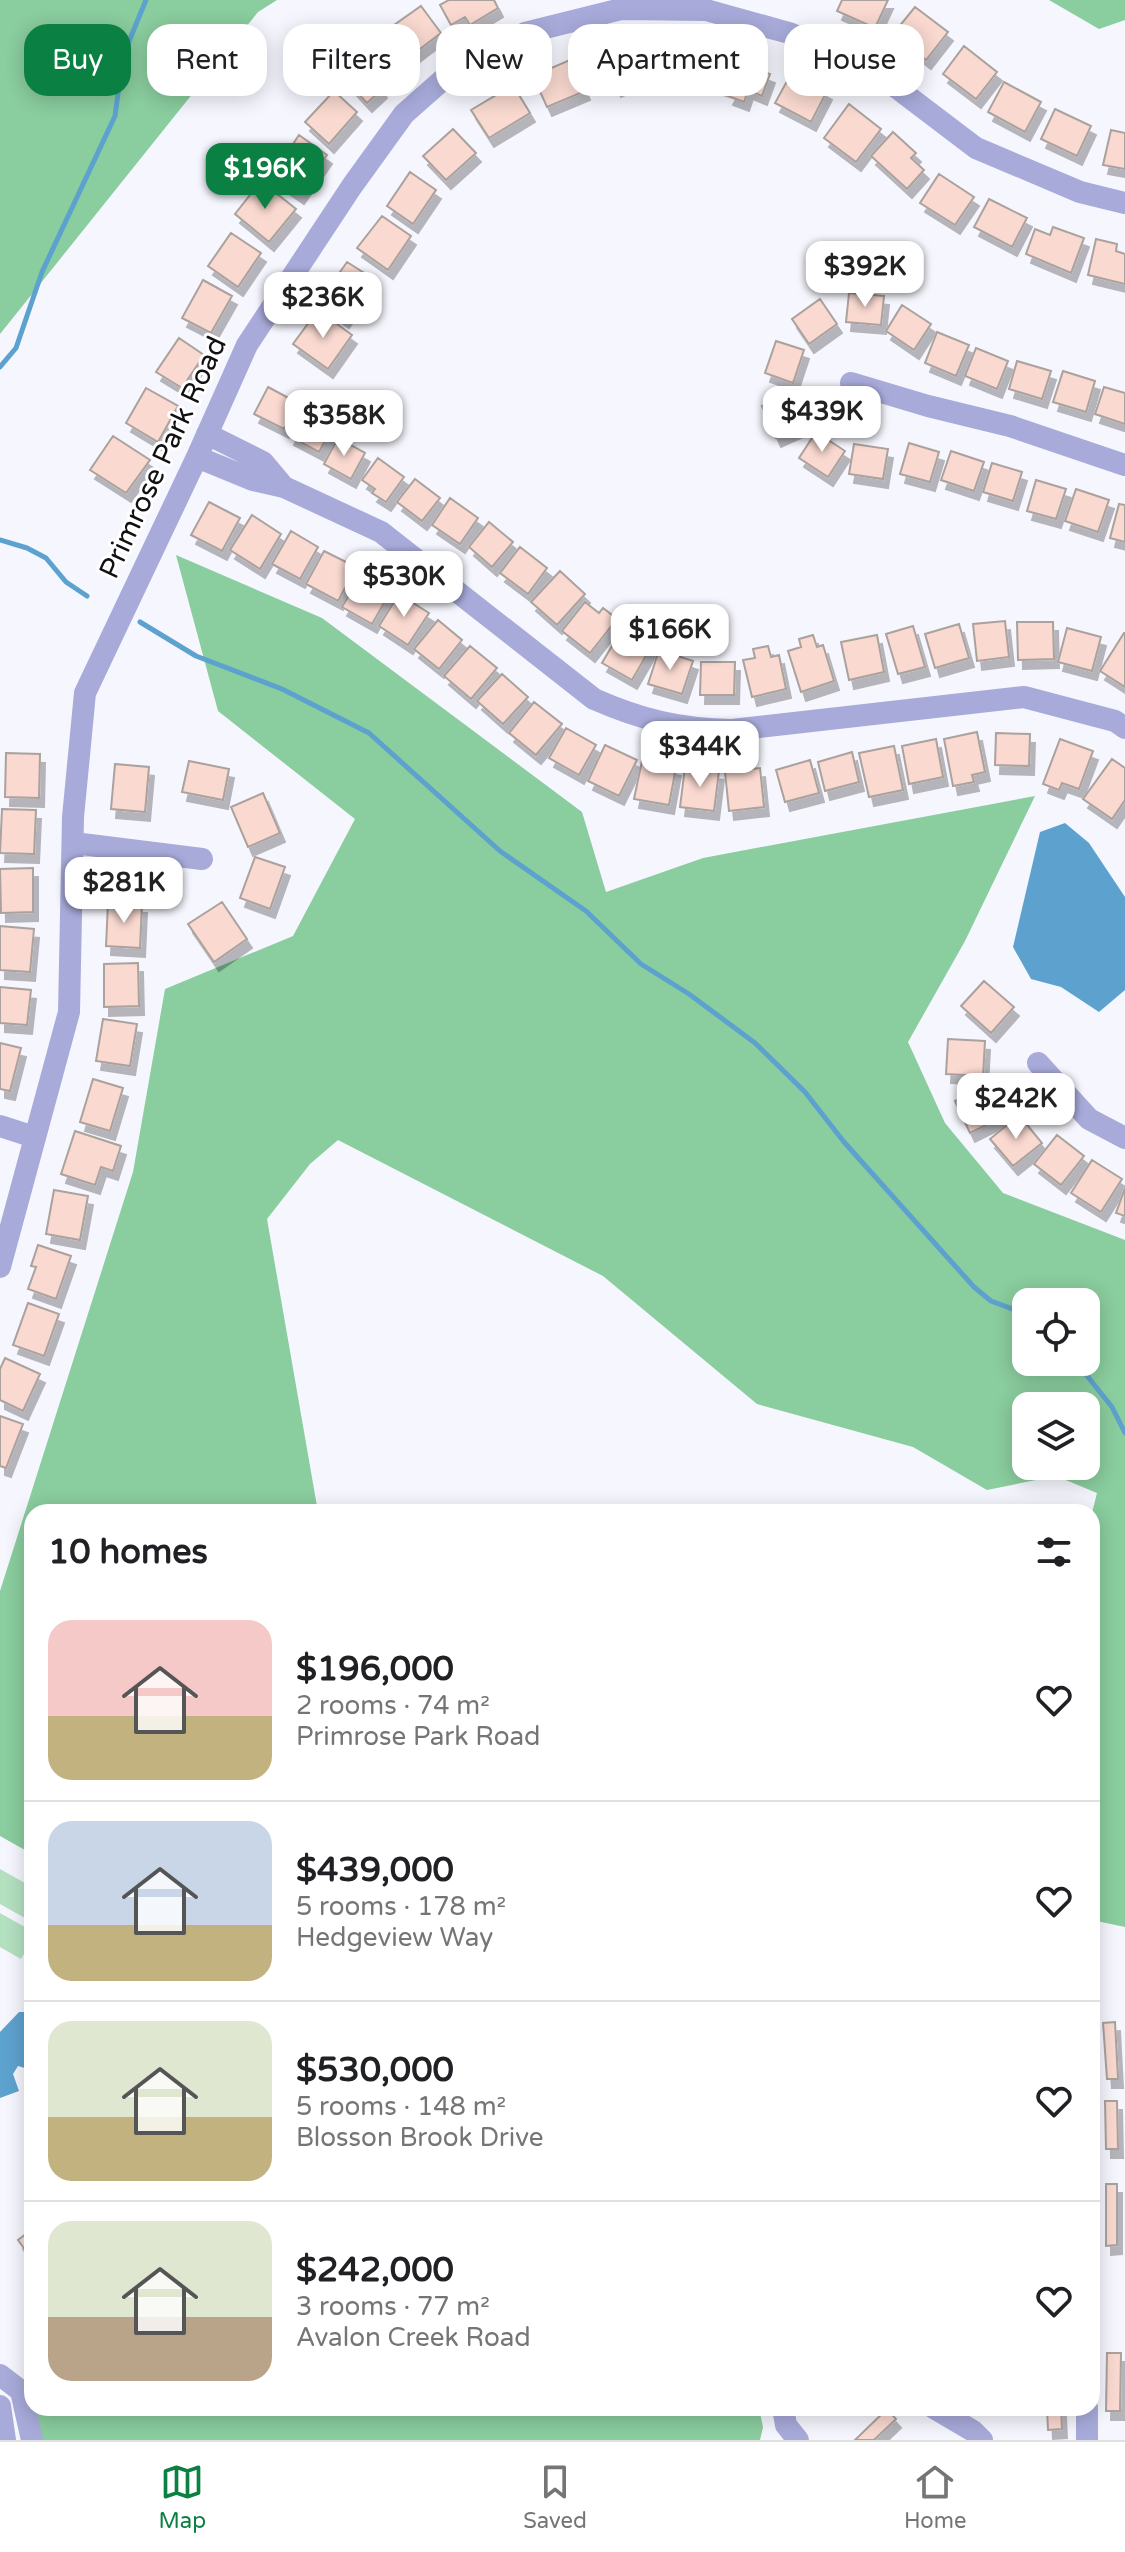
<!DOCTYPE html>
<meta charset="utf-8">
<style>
body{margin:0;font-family:"Varela Round",sans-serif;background:#f6f6f6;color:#202124;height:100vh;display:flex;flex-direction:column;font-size:30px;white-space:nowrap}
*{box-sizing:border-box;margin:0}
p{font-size:26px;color:#757577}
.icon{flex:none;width:44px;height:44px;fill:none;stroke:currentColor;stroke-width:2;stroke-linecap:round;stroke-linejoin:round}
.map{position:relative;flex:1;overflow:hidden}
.drawer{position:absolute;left:24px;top:1504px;width:1076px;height:912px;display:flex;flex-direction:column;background:#fff;border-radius:24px;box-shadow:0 4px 20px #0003}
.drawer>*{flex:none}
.banner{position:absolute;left:24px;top:24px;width:1078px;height:72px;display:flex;gap:16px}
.fabs{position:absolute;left:1012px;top:1288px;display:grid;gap:16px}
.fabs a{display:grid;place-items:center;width:88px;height:88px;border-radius:16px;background:#fff;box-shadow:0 4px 20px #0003;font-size:40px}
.price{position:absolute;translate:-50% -68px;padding:0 18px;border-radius:16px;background:#fff;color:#222;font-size:26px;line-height:52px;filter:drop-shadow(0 2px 4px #0008)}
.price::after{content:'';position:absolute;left:50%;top:48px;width:24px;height:18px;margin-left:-12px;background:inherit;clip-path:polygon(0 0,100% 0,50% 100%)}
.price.on{background:#0b8043;color:#fff}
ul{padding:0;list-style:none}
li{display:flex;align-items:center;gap:24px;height:200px;padding:0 24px}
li+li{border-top:2px solid #e0e0e0}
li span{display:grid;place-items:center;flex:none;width:224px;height:160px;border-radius:24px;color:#555}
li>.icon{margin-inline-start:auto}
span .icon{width:96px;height:96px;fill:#fffc;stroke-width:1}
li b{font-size:34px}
h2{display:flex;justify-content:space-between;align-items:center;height:96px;padding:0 24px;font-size:34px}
.pill{padding:0 28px;border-radius:24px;background:#fff;box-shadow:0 4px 20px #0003;font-size:28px;line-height:72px}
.pill.on{background:#0b8043;color:#fff}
.tab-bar{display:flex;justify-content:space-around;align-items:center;height:112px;border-top:2px solid #e0e0e0;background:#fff;font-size:22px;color:#757577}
.tab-bar a{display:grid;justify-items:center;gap:4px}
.tab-bar .on{color:#0b8043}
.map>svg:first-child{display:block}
</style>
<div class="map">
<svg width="1125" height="2440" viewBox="0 0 1125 2440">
<defs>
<filter id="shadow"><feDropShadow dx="5" dy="9" stdDeviation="0" flood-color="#0004"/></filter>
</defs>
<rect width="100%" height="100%" fill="#f6f6fe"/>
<path fill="#b3e1c0" d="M0,1869L32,1887V1922L0,1904Z
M0,1913L32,1931V1941L21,1959L0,1947Z"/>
<path fill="#8acd9e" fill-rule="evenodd" d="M0,0H277L258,12L0,334Z
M1049,0H1125V20L1099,29Z
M176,555L322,618L582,812L606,892L703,858L1035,796L965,941L908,1042L945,1123L1003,1193L1125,1240V1927L1092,1920V1513L1097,1493L1056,1476L987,1490L913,1447L757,1404L603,1276L338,1140L310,1164L267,1219L318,1512H32V1854L0,1836V1591L133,1172L165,989L293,936L355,819L218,711ZM1026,1302H1086V1362H1026ZM1026,1406H1086V1466H1026Z
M39,2408H759L763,2427L760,2440H24Z"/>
<path fill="#5da2ce" d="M1065,823L1089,843L1125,897V990L1099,1012L1061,987L1031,979L1013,947L1040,832Z
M31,2010L32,2046L28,2053L32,2062V2079L28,2069L18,2066L13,2074L19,2091L0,2098V2032L19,2012H30Z"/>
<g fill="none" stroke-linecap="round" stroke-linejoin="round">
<path stroke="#5da2ce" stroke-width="5" d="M0,367L16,348L42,272L115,116L123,56L146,0
M0,540L27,548L46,558L66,582L87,596
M140,622L196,656L282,689L369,733L500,851L586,911L641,964L689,994L755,1043L805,1092L844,1142L974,1287L991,1301L1026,1314
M1076,1362L1112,1407L1125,1433"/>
</g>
<path fill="#f9d9d0" stroke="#aba19d" stroke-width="2" filter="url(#shadow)" d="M449,0H494L498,8L470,25L465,17L451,25L440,5Z
M842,0H888L875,28L837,11Z
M421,6L441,33L408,58L387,30Z
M915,7L948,32L926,60L893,34Z
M376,43L398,67L379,84L382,89L367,103L341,75Z
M635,44L645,75L616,88L612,77L597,82L589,60Z
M964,46L997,72L976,99L943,74Z
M661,52H703L702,86H661Z
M727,53L756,63L754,68L770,74L762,96L748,90L744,102L728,96L731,90L715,85Z
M572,59L585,91L547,107L533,76Z
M792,72L827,91L811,122L775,103Z
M1004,82L1041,102L1025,132L988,112Z
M513,85L530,113L489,138L471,110Z
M334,91L357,112L329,144L305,122Z
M849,104L881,129L856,162L824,138Z
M1055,109L1091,126L1077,156L1041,139Z
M453,129L476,153L446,180L423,156Z
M1111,130L1125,133V169L1103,165Z
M893,132L916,153L911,158L924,170L907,189L871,156Z
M299,135L327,155L299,195L277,180L289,164L283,159Z
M410,172L436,190L413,224L387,206Z
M939,174L974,197L955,225L920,203Z
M261,181L296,209L269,242L235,214Z
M989,199L1027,218L1012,247L974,227Z
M382,216L411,236L388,270L357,248Z
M1053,227L1084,238L1071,273L1026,254L1035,229L1050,235Z
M231,233L261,253L238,287L208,266Z
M1096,239L1117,244L1116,251L1125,254V284L1088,275Z
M347,262L369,276L358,292L366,298L358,310L353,306L344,319L319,302Z
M203,280L232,296L211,333L182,318Z
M849,293L884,296L881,325L846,322Z
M820,299L837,324L809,344L792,319Z
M902,305L931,324L914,350L886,331Z
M318,310L352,335L328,369L293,344Z
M937,332L969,345L956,376L925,363Z
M179,338L204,355L182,388L156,372Z
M776,341L804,350L793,383L765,373Z
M976,348L1008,361L997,389L965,376Z
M1017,361L1051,371L1042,399L1009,389Z
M1063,371L1095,381L1086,412L1053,402Z
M268,387L298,403L284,429L254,414Z
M1104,387L1125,393V424L1095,414Z
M146,388L178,406L158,442L126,423Z
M793,392L807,424L776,438L762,406Z
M304,408L334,424L319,452L289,436Z
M816,432L845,451L828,477L799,458Z
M113,436L150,460L126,493L90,470Z
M338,438L365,453L351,479L324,464Z
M909,443L939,452L930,482L900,474Z
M854,444L888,449L883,479L849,474Z
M951,451L984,462L974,491L941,480Z
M378,458L404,477L386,502L372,493L375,489L362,480Z
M992,463L1022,472L1013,501L983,492Z
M415,479L440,498L422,521L397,502Z
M1036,480L1066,489L1056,519L1027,511Z
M1076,489L1109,500L1098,532L1065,521Z
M450,498L478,518L460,544L432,525Z
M209,502L240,518L222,551L191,535Z
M1119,504L1125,505V542L1110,538Z
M252,515L281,534L260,569L230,550Z
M489,522L513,542L492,567L469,547Z
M291,531L318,547L300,579L272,564Z
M520,547L547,568L528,594L500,573Z
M324,551L356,567L338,601L306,584Z
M560,571L585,594L557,625L531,602Z
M363,572L392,589L372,624L342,607Z
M399,594L429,613L408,645L379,626Z
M585,602L599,613L603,608L617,619L590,653L562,631Z
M438,620L462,640L439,669L414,649Z
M1005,621L1009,657L977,661L973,624Z
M1017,622H1053L1054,659L1018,660Z
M959,624L969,658L935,668L925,634Z
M913,626L925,667L898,674L886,634Z
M1067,628L1101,637L1092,671L1058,662Z
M622,629L651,647L632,680L602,663Z
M1124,633H1125V687L1100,671Z
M813,635L817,647L823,645L834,681L801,692L788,651L801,647L799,639Z
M877,635L884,672L849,680L841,642Z
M470,646L497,668L471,699L444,676Z
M768,646L771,657L779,655L786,689L752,697L743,660L755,658L753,649Z
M659,650L693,661L682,694L648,684Z
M701,662H735L734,695H700Z
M502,674L528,697L503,724L477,701Z
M534,702L562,724L536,755L509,733Z
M566,728L596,745L579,775L549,758Z
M977,732L985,772L972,775L974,782L953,786L944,739Z
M996,733L1030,734L1029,766L995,765Z
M936,739L943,777L909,784L902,746Z
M1060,739L1093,751L1079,789L1062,783L1059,790L1043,784Z
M605,745L637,760L619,796L588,781Z
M894,746L903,790L869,797L859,753Z
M852,752L859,782L825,791L818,762Z
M6,753L40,754L39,798L5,797Z
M1112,759L1125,768V800L1112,819L1083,799Z
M810,760L819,793L785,802L776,770Z
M189,761L229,769L223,800L182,792Z
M642,761L676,767L669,805L634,799Z
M115,764L149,767L145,812L111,809Z
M685,767L719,771L714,811L680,807Z
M760,768L764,807L729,811L725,772Z
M263,793L280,833L248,847L231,807Z
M2,809L36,810L34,854L0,853Z
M255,857L285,867L270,909L240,898Z
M33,868V912L1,913L0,869Z
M222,902L247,939L214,962L188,924Z
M108,903L142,904L140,948L106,946Z
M0,926L34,929L30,972L0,970Z
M138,963L139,1006L104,1007V964Z
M984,981L1014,1007L991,1033L961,1006Z
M0,987L31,990L27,1025L0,1023Z
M103,1019L137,1024L130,1066L96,1061Z
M948,1039L985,1041L983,1076L946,1074Z
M0,1043L21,1048L10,1091L0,1089Z
M93,1079L123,1088L110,1131L80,1122Z
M989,1084L1004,1116L970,1133L955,1101Z
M1019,1115L1042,1143L1013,1166L990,1139Z
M75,1131L121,1146L113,1171L101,1167L95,1185L61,1174Z
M1057,1135L1084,1156L1061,1185L1034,1164Z
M1092,1160L1122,1179L1101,1212L1071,1193Z
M1125,1188V1216L1116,1213Z
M54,1190L88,1196L80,1240L46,1234Z
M38,1245L71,1256L56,1299L28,1289L36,1267L31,1266Z
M28,1303L59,1314L44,1356L13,1345Z
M5,1358L40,1374L23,1411L0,1400V1369Z
M0,1416L23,1424L6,1468L0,1466Z
M1115,2022L1118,2079H1107L1103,2023Z
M1105,2101H1117L1118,2149H1106Z
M1106,2184H1117V2245L1106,2246Z
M30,2231L32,2235L31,2258L18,2240Z
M1107,2353H1121L1120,2411H1106Z
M1047,2408H1061L1062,2429L1048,2430Z
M887,2409L896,2419L874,2440H855Z"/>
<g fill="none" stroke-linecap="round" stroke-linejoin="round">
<path stroke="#a8aada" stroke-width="22" d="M851,383L928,406L1010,426L1125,465
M207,434L263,462L284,487
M197,457L253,480L284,487L381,532L594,699C642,720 679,729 732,730L1024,697L1115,721L1125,728
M74,843L202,859
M1038,1063L1089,1119L1125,1138
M0,1126L34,1137
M0,1267L69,1012L73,817L85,693L197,457L247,345L352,186L404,114L456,68L525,33L621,9L706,10L789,33L868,66L976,148L1080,192L1125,203
M0,2375L21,2391L32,2440
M0,2406L5,2440
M783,2408L786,2425L798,2440
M934,2408L973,2431L982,2440
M1087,2408V2440"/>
</g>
<g text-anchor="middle" stroke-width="6" stroke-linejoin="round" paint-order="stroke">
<g font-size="28" fill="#101013" stroke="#fff">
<text transform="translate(162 457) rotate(-65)" y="10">Primrose Park Road</text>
</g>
</g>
</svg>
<div class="fabs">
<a><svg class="icon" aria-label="locate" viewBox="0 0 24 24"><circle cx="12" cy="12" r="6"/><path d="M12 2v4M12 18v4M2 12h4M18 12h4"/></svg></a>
<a><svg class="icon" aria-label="layers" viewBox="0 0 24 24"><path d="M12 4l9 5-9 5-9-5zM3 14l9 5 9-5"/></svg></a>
</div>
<b class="price on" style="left:265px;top:211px">$196K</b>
<b class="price" style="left:865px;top:309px">$392K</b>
<b class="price" style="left:323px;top:340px">$236K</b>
<b class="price" style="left:822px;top:454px">$439K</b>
<b class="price" style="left:344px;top:458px">$358K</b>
<b class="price" style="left:404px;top:619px">$530K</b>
<b class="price" style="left:670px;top:672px">$166K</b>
<b class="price" style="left:700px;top:789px">$344K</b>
<b class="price" style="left:124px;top:925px">$281K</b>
<b class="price" style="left:1016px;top:1141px">$242K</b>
<div class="banner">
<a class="pill on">Buy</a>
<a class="pill">Rent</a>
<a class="pill">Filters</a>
<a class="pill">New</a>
<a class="pill">Apartment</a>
<a class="pill">House</a>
</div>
<section class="drawer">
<h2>10 homes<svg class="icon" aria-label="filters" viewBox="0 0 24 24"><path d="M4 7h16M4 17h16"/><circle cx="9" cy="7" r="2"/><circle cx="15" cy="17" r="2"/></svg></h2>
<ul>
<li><span style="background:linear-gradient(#f6c9c9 60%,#c2b280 0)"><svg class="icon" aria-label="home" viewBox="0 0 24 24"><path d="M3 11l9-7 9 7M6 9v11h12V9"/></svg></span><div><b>$196,000</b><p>2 rooms · 74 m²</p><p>Primrose Park Road</p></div><svg class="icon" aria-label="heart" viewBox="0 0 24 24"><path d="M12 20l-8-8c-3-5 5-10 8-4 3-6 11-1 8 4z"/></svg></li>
<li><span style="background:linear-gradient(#c9d6e8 65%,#c2b280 0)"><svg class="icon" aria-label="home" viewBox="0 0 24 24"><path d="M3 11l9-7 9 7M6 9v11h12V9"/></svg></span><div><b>$439,000</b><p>5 rooms · 178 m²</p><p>Hedgeview Way</p></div><svg class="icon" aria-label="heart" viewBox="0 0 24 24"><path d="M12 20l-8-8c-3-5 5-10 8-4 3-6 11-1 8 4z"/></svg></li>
<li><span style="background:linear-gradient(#dfe7d0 60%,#c2b280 0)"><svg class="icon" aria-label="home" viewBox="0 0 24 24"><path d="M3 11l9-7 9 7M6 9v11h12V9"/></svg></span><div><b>$530,000</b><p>5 rooms · 148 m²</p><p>Blosson Brook Drive</p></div><svg class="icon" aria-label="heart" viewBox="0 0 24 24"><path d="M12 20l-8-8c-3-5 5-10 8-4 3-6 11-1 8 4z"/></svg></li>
<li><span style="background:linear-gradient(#dfe7d0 60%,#b9a48a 0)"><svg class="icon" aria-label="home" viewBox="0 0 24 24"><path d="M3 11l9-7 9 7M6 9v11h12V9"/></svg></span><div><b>$242,000</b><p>3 rooms · 77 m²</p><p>Avalon Creek Road</p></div><svg class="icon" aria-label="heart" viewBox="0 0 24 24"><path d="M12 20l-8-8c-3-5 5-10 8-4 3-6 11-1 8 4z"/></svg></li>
</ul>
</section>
</div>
<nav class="tab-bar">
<a class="on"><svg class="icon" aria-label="map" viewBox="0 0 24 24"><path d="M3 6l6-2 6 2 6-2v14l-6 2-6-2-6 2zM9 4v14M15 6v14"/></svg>Map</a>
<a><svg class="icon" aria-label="saved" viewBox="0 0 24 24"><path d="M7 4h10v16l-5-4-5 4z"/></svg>Saved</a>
<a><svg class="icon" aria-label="home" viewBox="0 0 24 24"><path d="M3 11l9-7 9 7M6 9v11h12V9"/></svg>Home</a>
</nav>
